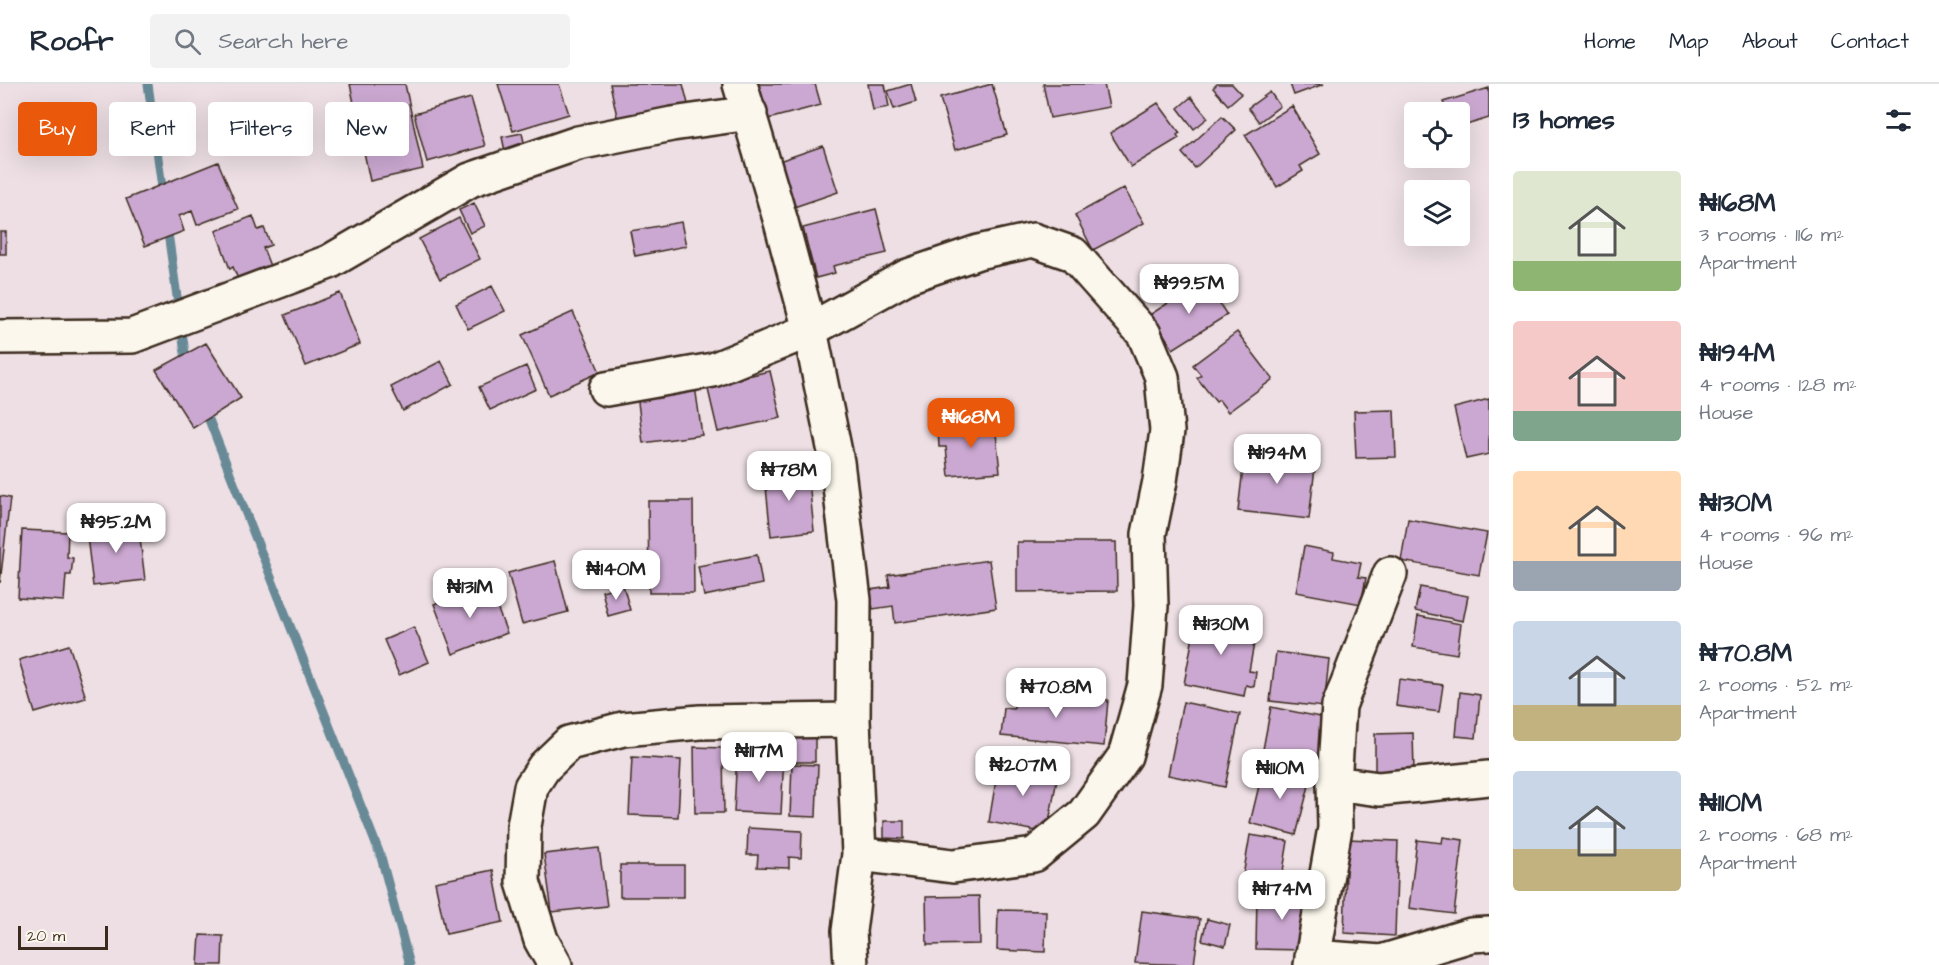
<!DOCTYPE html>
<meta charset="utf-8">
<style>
body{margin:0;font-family:"Architects Daughter",sans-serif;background:#f2f2f3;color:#1f2937;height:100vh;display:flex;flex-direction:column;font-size:22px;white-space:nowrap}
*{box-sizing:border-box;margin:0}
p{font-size:20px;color:#747a83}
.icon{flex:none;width:33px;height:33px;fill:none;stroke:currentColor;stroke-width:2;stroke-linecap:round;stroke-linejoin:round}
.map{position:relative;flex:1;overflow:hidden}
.sheet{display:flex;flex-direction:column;background:#fff;width:450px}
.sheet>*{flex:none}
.banner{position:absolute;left:18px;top:18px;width:570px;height:54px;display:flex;gap:12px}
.controls{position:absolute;left:1404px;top:18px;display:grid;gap:12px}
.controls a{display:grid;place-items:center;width:66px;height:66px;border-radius:6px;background:#fff;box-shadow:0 6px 24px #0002;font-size:30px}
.scale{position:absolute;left:18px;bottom:15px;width:90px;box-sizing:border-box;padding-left:6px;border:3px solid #3b2a1e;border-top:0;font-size:16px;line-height:21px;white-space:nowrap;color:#3b2a1e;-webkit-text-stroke:4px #fbf7ec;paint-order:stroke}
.price{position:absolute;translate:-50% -51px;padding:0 14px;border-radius:12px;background:#fff;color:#222;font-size:20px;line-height:39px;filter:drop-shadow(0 2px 3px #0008)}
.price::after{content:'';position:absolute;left:50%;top:36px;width:18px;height:14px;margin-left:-9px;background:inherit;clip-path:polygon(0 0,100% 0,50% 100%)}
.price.selected{background:#ea580c;color:#fff}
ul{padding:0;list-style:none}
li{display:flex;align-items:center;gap:18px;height:150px;padding:0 24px}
li span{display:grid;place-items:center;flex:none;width:168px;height:120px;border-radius:6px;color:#555}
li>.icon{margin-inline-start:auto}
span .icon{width:72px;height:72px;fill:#fffc;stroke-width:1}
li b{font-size:26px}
h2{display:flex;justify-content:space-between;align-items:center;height:72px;padding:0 24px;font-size:26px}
.tag{padding:0 21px;border-radius:6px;background:#fff;box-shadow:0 6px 24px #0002;font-size:21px;line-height:54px}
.tag.selected{background:#ea580c;color:#fff}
header{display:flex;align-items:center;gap:36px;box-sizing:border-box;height:84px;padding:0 30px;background:#fff;border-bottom:2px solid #e0e1e3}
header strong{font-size:28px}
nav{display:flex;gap:33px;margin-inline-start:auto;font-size:21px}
.search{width:420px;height:54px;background:#f2f2f3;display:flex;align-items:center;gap:15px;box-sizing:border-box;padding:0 21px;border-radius:6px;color:#747a83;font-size:22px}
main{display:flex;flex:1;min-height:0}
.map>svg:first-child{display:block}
</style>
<header>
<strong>Roofr</strong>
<div class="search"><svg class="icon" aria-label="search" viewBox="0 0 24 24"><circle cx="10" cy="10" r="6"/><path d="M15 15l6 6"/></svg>Search here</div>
<nav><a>Home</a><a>Map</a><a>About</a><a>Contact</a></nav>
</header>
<main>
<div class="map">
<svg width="1489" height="881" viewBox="0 0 1489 881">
<rect width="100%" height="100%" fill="#eddfe4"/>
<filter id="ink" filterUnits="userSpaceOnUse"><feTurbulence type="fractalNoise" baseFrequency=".0167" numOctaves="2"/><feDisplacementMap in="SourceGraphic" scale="12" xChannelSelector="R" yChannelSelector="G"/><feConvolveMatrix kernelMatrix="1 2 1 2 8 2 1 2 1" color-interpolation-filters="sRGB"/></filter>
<g filter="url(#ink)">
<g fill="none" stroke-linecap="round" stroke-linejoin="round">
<path stroke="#688a97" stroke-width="9" d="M148,0L163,111
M167,142L187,283
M204,323L381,773L410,881"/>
</g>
<path fill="#cba8d1" stroke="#3b2a1e" stroke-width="1.5" d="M350,0H405L423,85L370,97Z
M498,0H559L569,30L513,47Z
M610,0H683L688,20L618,37Z
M758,0H815L821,21L768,35Z
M868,0H885L889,23L873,26Z
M911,0L916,18L894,25L888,7Z
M992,0L1007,51L955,66L940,14Z
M1043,0H1104L1109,23L1050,34Z
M1217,0H1232L1241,10L1228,21L1213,4Z
M1290,0H1324L1294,11Z
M1489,4V34L1460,43V28H1447L1443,18Z
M1270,8L1280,22L1259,38L1248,24Z
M1191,13L1208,34L1194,45L1178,24Z
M471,14L485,62L427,78L414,30Z
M1158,19L1180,49L1177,51L1179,54L1131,83L1110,49Z
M1292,22L1320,70L1300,82L1303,87L1277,103L1245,51Z
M1222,32L1236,46L1195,84L1182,69Z
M522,49L526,67L506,72L502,53Z
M823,62L838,108L794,123L779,77Z
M218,78L238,125L197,141L192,127L179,132L184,147L145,162L126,115Z
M1124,104L1144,139L1093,166L1075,131Z
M474,119L485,142L470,149L459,126Z
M876,125L887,169L833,182L835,189L816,194L803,144Z
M253,132L258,146L264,144L271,161L263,164L270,182L238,195L233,183L230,185L216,147Z
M459,134L480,175L440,195L419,155Z
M681,138L686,162L635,172L630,147Z
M0,148H6V170H0Z
M1204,196L1227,231L1173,265L1151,230Z
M492,202L505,227L468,245L456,220Z
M340,209L360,260L306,282L285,231Z
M573,228L600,288L549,311L522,251Z
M1237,248L1273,295L1228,328L1219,316L1216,318L1197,294L1201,291L1193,281Z
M206,259L241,314L193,344L156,286Z
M441,277L453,300L403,327L391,303Z
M526,282L536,305L490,326L479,303Z
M770,287L781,334L718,348L707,301Z
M695,302L702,351L643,359L637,310Z
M1489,315V370L1466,375L1454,324Z
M1394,326L1396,373L1356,374L1354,327Z
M995,339L1000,388L949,392L946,363H939L938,344Z
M1245,367L1316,375L1309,435L1238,427Z
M784,382L785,389L808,387L814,447L771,452L764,384Z
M0,412L10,414L0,499Z
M648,417H693L694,509H649Z
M1408,435L1487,449L1479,491L1401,477Z
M138,438L145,496L93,502L86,444Z
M22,446L68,448L67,473L73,474L71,491H66L64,517L18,514Z
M1017,458H1116L1117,507L1017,508Z
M1304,462L1334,468L1333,474L1361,479L1358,493L1366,494L1361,520L1296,508Z
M757,471L762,500L704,512L698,482Z
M989,476L996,524L895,539L893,522L873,525L870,506L890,503L888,491Z
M555,477L568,528L522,540L508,489Z
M488,500L507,549L453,570L434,520Z
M623,501L630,526L608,532L602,507Z
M1420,503L1468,512L1463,537L1415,527Z
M1197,531L1257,543L1249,587L1256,588L1254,603L1246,601L1244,612L1184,600Z
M1418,532L1461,540L1457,570L1413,563Z
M414,543L429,578L399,591L384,556Z
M69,561L86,614L35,629L19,576Z
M1276,568L1329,575L1324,623L1270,617Z
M1399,595L1443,601L1439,628L1396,622Z
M1015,607L1108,616L1104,662L1001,652L1004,624L1014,625Z
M1460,608L1480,611L1476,654L1456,652Z
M1183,618L1240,630L1225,703L1168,691Z
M1271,623L1325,634L1315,687L1261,676Z
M1413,649L1414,687H1375V650Z
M815,653V678H790L789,654Z
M694,663L723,664L724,729H695Z
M737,668L784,671L781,730L734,728Z
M632,673L681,676L678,733L629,731Z
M999,678L1058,689L1047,749L989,738Z
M792,680L818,681L816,733L790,732Z
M1264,681L1311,694L1296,751L1250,739Z
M884,737H904V755L884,754Z
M748,744L802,747L801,774L789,773V784L757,783L758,771H747Z
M1250,751L1288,757L1281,799L1243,792Z
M1443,753L1463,756L1454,830L1409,824L1417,756L1442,759Z
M1347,755L1398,757L1395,852L1344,849Z
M599,764L607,822L552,828L544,770Z
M620,781H684V813H620Z
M493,786L503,838L446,850L435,798Z
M1257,809H1307V866L1256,865Z
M979,812L980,860L927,861L926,813Z
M998,826L1046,827L1045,868L997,866Z
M1142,827L1200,835L1194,881L1135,879Z
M1207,835L1230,841L1225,862L1202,856Z
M200,851L223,852L222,881H198Z"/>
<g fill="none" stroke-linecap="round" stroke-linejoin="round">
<defs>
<path id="minor" d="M740,0L781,138L810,246L837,378L854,516L853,636L859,770L849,847L851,881
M0,253L132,252L329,178L470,96L578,59L672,40L750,29
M606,305L713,286L810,246L908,192L978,168L1033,156L1073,170L1144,250L1162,293L1167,347L1160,397L1149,450L1151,522L1145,601L1125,672L1084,730L1034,771L953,782L859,770
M1334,699L1379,705L1489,694
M1312,873L1381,878L1471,851L1489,850
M555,881L541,856L523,798L524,742L531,703L544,683L569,659L623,645L700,638L853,636
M1311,881L1335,744L1334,699L1339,622L1390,490"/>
</defs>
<use href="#minor" stroke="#3b2a1e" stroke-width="38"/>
<use href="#minor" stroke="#fbf7ec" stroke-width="33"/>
</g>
</g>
</svg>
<div class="controls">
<a><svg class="icon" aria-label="locate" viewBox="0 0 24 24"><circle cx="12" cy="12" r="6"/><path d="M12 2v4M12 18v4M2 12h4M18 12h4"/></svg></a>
<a><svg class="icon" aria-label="layers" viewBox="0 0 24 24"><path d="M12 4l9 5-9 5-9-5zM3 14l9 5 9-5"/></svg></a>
</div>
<div class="scale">20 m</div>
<b class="price" style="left:1189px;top:231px">₦99.5M</b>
<b class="price selected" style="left:971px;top:365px">₦168M</b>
<b class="price" style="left:1277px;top:401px">₦194M</b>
<b class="price" style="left:789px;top:418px">₦78M</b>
<b class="price" style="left:116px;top:470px">₦95.2M</b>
<b class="price" style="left:616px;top:517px">₦140M</b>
<b class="price" style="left:470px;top:535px">₦131M</b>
<b class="price" style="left:1221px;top:572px">₦130M</b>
<b class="price" style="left:1056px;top:635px">₦70.8M</b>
<b class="price" style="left:759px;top:699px">₦117M</b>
<b class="price" style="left:1023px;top:713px">₦207M</b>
<b class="price" style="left:1280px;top:716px">₦110M</b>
<b class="price" style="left:1282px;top:837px">₦174M</b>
<div class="banner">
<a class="tag selected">Buy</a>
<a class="tag">Rent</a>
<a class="tag">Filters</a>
<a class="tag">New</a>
</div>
</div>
<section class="sheet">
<h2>13 homes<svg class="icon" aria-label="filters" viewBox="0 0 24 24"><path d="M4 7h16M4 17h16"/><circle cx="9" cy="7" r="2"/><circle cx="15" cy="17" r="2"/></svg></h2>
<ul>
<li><span style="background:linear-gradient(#dfe7d0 75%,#8fb573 0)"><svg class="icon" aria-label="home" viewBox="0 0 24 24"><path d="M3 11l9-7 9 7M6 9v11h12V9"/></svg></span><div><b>₦168M</b><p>3 rooms · 116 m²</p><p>Apartment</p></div></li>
<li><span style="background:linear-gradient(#f6c9c9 75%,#7fa58c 0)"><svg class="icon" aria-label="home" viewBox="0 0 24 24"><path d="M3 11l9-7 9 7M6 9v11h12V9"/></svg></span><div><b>₦194M</b><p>4 rooms · 128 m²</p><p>House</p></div></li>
<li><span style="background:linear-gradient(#ffd9b3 75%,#9aa5b1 0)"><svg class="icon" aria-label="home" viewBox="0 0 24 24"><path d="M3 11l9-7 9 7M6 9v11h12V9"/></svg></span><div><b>₦130M</b><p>4 rooms · 96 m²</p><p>House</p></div></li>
<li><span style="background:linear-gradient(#c9d6e8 70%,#c2b280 0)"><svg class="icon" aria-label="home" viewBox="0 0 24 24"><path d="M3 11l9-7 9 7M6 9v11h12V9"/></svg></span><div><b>₦70.8M</b><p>2 rooms · 52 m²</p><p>Apartment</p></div></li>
<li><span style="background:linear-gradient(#c9d6e8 65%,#c2b280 0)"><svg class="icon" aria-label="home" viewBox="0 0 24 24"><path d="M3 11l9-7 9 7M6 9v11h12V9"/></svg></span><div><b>₦110M</b><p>2 rooms · 68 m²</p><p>Apartment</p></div></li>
</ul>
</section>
</main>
